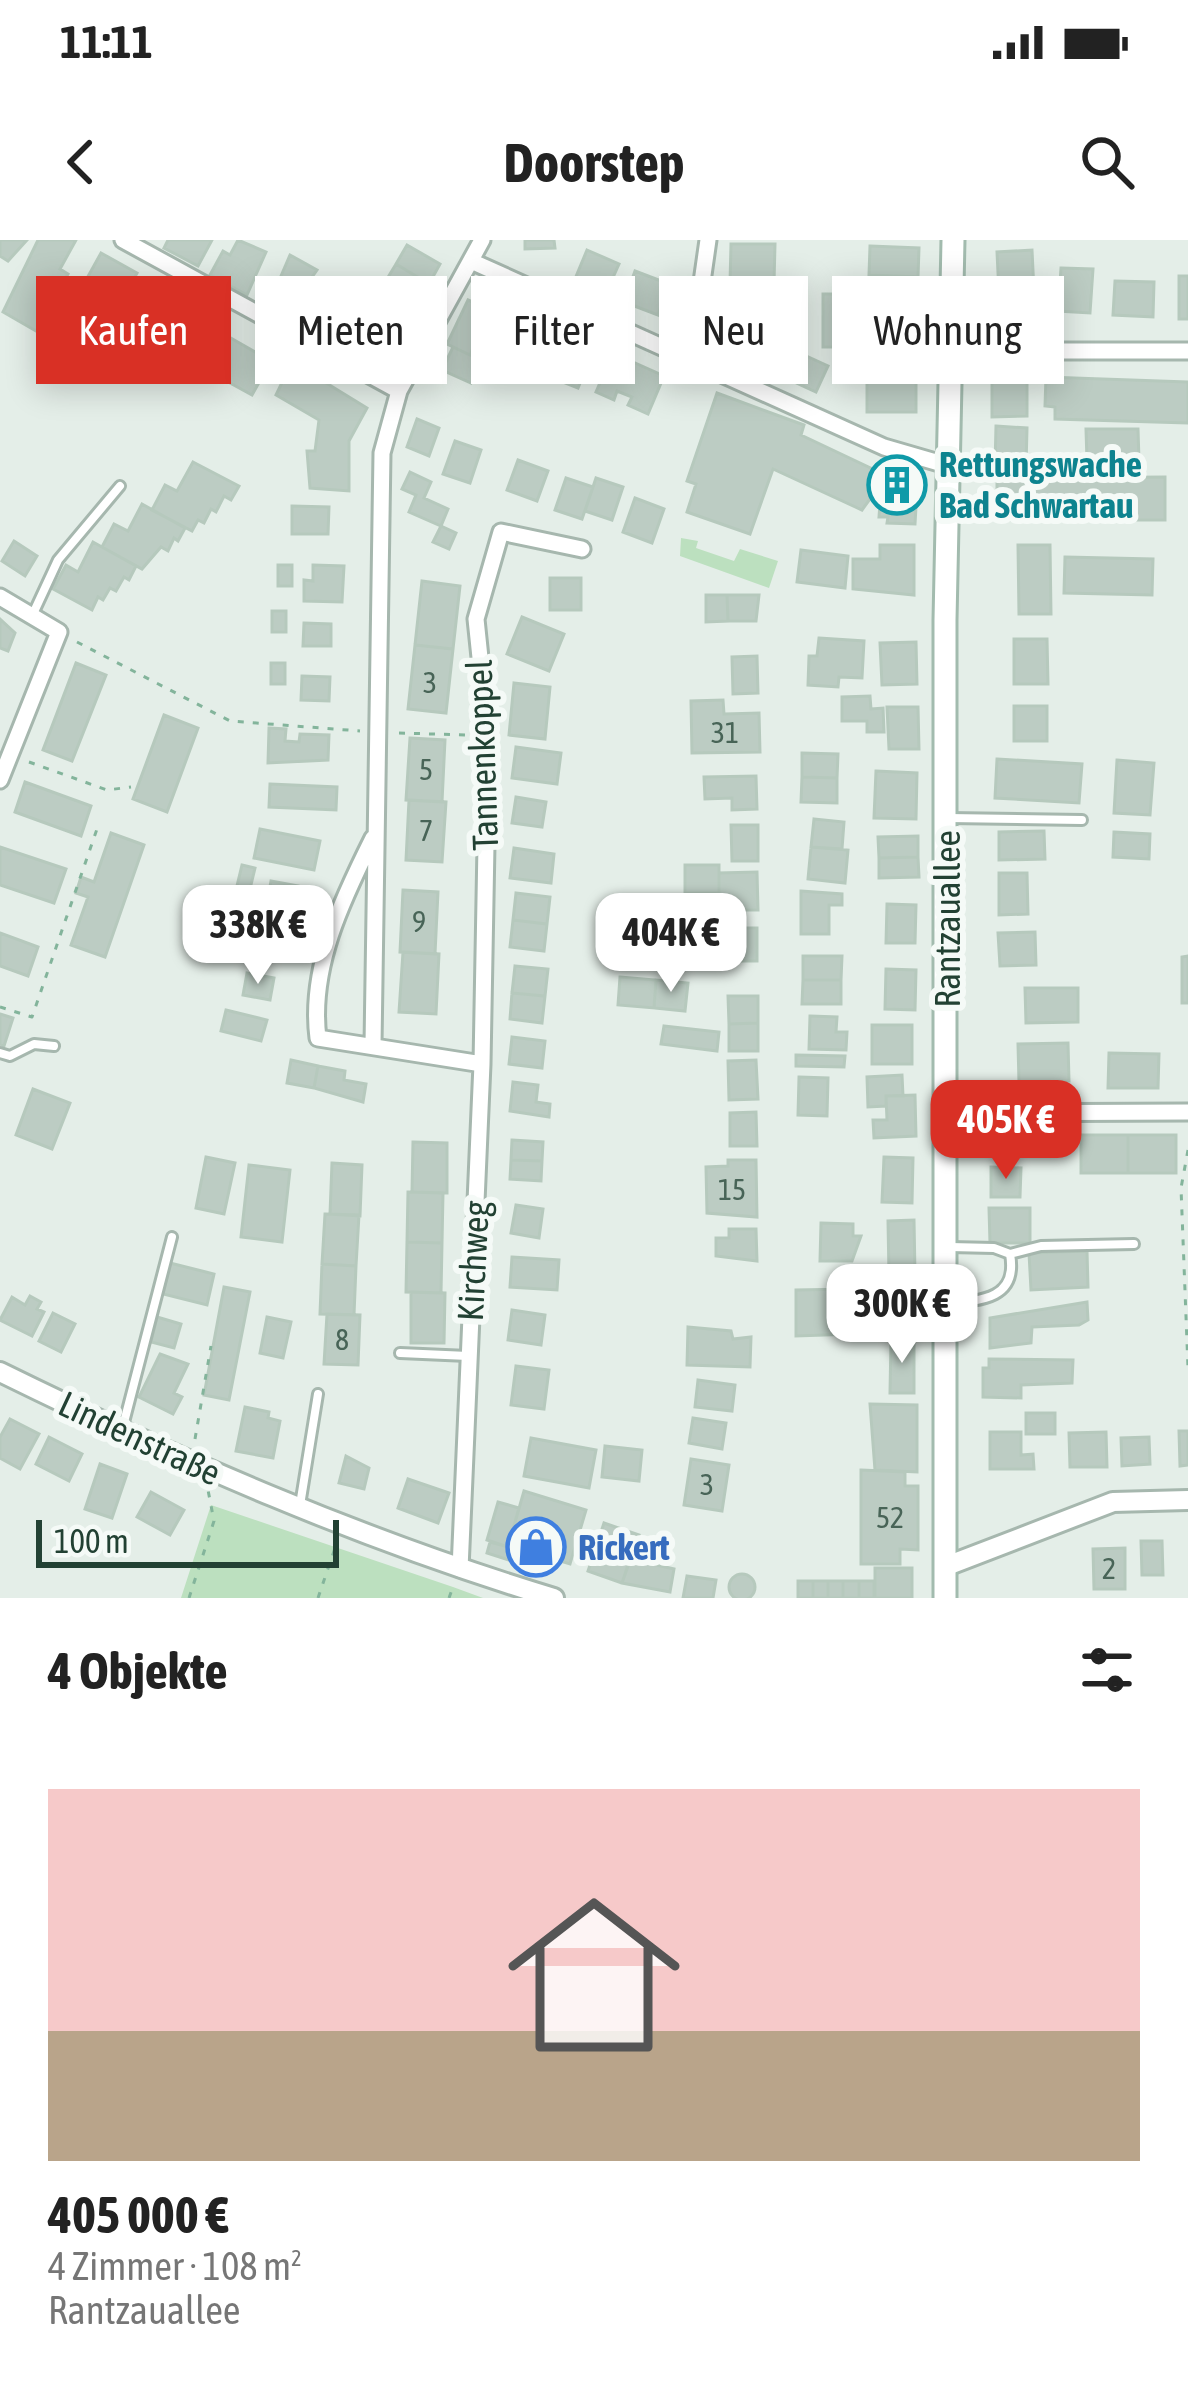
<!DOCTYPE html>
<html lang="de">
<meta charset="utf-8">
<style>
body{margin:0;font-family:"Asap Condensed",sans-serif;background:#f6f6f6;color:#222;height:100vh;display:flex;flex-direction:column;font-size:45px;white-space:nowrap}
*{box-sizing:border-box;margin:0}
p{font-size:39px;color:#767676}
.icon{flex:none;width:66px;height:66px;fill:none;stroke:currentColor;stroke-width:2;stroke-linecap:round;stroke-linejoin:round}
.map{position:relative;height:1358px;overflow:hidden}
.details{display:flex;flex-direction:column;background:#fff;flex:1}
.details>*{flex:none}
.guide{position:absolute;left:36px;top:36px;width:1116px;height:108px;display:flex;gap:24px}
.scale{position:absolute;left:36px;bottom:30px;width:303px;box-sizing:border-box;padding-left:12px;border:6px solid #224133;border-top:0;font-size:33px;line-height:42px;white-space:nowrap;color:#224133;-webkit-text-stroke:9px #f5faf7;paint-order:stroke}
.price{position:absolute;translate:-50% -102px;padding:0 27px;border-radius:24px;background:#fff;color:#222;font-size:39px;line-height:78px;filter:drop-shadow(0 3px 6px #0008)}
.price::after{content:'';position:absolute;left:50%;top:72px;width:36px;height:27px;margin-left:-18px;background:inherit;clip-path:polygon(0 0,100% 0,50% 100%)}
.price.active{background:#d93025;color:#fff}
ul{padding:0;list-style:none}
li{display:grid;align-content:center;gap:24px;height:636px;padding:0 48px}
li+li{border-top:3px solid #e0e0e0}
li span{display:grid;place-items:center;height:372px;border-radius:0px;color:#555}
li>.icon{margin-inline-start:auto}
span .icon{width:216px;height:216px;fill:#fffc;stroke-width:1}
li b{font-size:51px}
h2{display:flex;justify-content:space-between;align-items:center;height:144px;padding:0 48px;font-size:51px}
.pill{padding:0 42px;border-radius:0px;background:#fff;box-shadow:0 6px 30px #0003;font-size:42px;line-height:108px}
.pill.active{background:#d93025;color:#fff}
.status{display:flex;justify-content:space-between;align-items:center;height:84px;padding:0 60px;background:#fff;direction:ltr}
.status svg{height:33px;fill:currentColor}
header{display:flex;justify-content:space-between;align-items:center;height:156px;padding:0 48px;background:#fff;font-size:54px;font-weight:700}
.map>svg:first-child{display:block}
</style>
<div class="status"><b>11:11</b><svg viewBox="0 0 49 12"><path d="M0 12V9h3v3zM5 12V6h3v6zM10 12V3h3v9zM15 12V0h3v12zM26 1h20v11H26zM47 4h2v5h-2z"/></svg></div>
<header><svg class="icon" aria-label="back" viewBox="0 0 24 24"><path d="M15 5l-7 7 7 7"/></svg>Doorstep<svg class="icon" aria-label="search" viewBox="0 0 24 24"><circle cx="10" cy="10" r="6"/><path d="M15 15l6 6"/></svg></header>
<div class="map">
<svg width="1188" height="1358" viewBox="0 0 1188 1358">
<rect width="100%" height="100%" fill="#e4eee8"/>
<path fill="#bce0bf" d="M681,298L698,301L696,308L734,321L740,309L778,321L769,348L680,316Z
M211,1265L453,1347L483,1358H181Z"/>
<path fill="#bcccc3" stroke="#b6c9bd" stroke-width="3" d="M0,0H27L8,21L0,16Z
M38,0H76L60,29L68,34L36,91L3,72Z
M168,0H212L198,26L164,8Z
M238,0L266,12L247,55L210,35L223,11L230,15Z
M525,0H554L555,8L525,9Z
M731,4H775L774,43H730Z
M407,5L440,24L429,44L396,24Z
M870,6L919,8L918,37L869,35Z
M587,10L619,24L606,53L575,39Z
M1032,10L1034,52L999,53L997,12Z
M101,13L137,33L111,80L75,60Z
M290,15L317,30L300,54L308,59L295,83L258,62L271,39L278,43Z
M396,24L429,44L418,63L384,44Z
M1061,28L1093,29L1090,73L1058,71Z
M635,31L669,44L658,75L624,62Z
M1179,36H1188V79H1179Z
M147,38L183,59L157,106L120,86Z
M329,38L361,57L354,70L322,50Z
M1115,41L1154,42L1153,77L1113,75Z
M823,54H857L858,107H823Z
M317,58L353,77L339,105L303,85Z
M468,60L491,70L470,115L447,104Z
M726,63L770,64V93L726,92Z
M875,63L917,66L916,105L887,104V86H874Z
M400,64L418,75L397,110L378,99Z
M189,67L225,87L199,134L163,114Z
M356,86L402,113L389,134L344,107Z
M548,90L594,109L578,148L560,141L565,128L552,122L546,137L536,133L540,124L535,122Z
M229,97L271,121L252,155L210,132Z
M475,103L488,108L471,143L442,130L453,107L470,115Z
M613,113L664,136L648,174L628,165L632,157L617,151L614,160L596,152Z
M802,114L828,126L816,152L790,140Z
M292,122L367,168L349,201V251L310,248L307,211H315L319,180L276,155Z
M882,124H916V172H867V142H882Z
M992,131H1027V176L992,177Z
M1046,137L1188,142V183L1055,179V167L1045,166Z
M717,153L804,185L801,195L881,233L870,259L862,270L773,229L750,294L687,272L696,244L687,241Z
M417,179L439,188L429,216L407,207Z
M996,186L1027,188L1026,227L995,226Z
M1086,189H1138L1139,221H1087Z
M455,201L481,210L470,243L443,234Z
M518,220L548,231L537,261L507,250Z
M193,222L239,246L231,260L224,256L216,272L211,269L204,283L198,280L192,291L152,270L165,245L177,251Z
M884,226L918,232L915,284L887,283L888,277H879L880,263L870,259Z
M410,232L431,242L424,258L448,269L441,286L409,272L416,255L402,249Z
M1165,237V280H997V238Z
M566,238L593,247L582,279L555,270Z
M596,238L623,247L612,280L585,271Z
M635,258L664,269L652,303L623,292Z
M142,264L185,288L178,301L174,298L168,311L161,307L142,329L102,307L114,284L128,291Z
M292,266L329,267L328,294H292Z
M441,286L456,293L449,309L433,302Z
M14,301L37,316L25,336L2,321Z
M93,302L136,326L129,340L124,337L116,351L110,348L103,360L98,357L92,370L53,349L66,325L78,332Z
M880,305H914V355L853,349V319H880Z
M1018,305H1050L1051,374H1019Z
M801,310L848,316L845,348L797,342Z
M1065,317L1153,319L1152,355L1064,353Z
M278,325H292V346H278Z
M313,325L344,326L342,362L304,361V340L313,341Z
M550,338H581V370H550Z
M422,341L460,346L453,409L415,405Z
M706,355H727L728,381L706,382Z
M727,355H759L756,381H728Z
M272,371H286V392H272Z
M522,377L564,394L549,431L507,414Z
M0,379L15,393L8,411L0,408Z
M304,383L331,384V406H303Z
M819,398L864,401L862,438L839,437L838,447L808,445L809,416H817Z
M1014,399H1047L1048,444H1014Z
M916,402L917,444L882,445L880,403Z
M415,405L453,409L446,473L408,469Z
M757,416L758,453L733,454L732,417Z
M76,423L106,435L72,521L43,510Z
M271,423H285V444H271Z
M302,436L330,437L329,461L301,460Z
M514,443L550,447L545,499L509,495Z
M870,456L871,469L883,468L884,492H867V481H842V457Z
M723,460L724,474L759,473L760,512L692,513L691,461Z
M1014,466H1047V501H1014Z
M887,467H918L919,509H889Z
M164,475L198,488L167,572L133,559Z
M269,488L286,489L285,501L299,502L300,494L329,495L328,520L268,523Z
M410,498L445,500L442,562L406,560Z
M516,507L561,513L557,544L512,538Z
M802,513L838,514L837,538L802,537Z
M997,519L1082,524L1079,563L995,558Z
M1117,520L1154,523L1150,575L1114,573Z
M876,531L917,533L916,579L874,578Z
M756,536L757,569L732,570V558L705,559L704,537Z
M802,537L837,538V563L801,562Z
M25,542L91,566L81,596L15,572Z
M270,544L337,547L336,570L269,567Z
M516,557L546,562L542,587L512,583Z
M409,560L446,562L442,622L406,620Z
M814,579L844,582L842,609L811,607Z
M731,585H758V621H732Z
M260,589L320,601L314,630L254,618Z
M1044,591L1045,619L999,620V592Z
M1114,592L1150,594L1149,619L1113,617Z
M111,593L144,605L105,717L71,705L88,657L76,653L81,637L94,642Z
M918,596V617L879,618L878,597Z
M0,607L66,629L54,663L0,645Z
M811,607L848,610L845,643L808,639Z
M514,608L554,614L551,643L510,638Z
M918,617L919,637L879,638V618Z
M242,625L255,628L250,649L237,646Z
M685,625H719V653H685Z
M757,632L758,670H719V633Z
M999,633H1027L1028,674L999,675Z
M271,641L298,646L294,668L267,663Z
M403,650L438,652L435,714L400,712Z
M801,651L842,654V665H829V694H801Z
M516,653L550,657L547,684L513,680Z
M887,664L916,665L915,703H886Z
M513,680L547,684L544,711L510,707Z
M257,688L284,693L280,715L253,710Z
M696,688H757V721H696Z
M1035,692L1036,725L1000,726L998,693Z
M0,693L38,707L28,736L0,726Z
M403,712L439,714L436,774L399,772Z
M803,716H842L841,740H803Z
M1188,716V763H1182V717Z
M515,726L548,729L545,756L512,753Z
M886,729L916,730L915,770L885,769Z
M247,733L274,738L270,760L243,755Z
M620,737L656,740L654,768L618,765Z
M656,740L688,743L685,771L654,768Z
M803,740H841V764H802Z
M1025,748H1078V782L1026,783Z
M512,753L545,756L542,783L510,779Z
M728,756H758V783L729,784Z
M226,770L267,780L261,801L221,791Z
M0,774L13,778L4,806L0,804Z
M810,776L837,777L836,792H847L846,810L809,809Z
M758,783V811H729V784Z
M872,785H912V824H872Z
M664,786L719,792L717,811L661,804Z
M512,797L545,801L542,828L509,824Z
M1068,803L1069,841L1019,843L1018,804Z
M1109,813L1159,814L1158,848H1108Z
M796,815L845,816L844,827L796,826Z
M291,820L318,826L314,848L287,843Z
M756,820L758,859L729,860L728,821Z
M318,826L345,831L344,840L366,844L363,862L314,848Z
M902,835L903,856H886V866L868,867L867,837Z
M799,837L828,838L827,876L798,875Z
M513,842L538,845L536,862L550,864L549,877L510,871Z
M33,849L70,863L52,909L16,895Z
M915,855L916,896L874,898L873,880H887L886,856Z
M756,872L757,906H730V873Z
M1081,895H1128V933H1081Z
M1128,895H1176V933H1128Z
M512,900L543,902L542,921L511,920Z
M413,902L447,903V953L412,952Z
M206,917L235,923L224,974L196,968Z
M884,917L913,918L912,963L882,962Z
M511,920L542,921L541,941L510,939Z
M728,920H756L757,977L707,973L706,927L728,926Z
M332,923L362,925L360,976L330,974Z
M249,925L290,930L282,1002L241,997Z
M991,927L1021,928L1020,957H991Z
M408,952L443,953L442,1003L407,1002Z
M516,965L543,969L539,998L511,993Z
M989,968H1030V1003H990Z
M325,974L359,975L356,1026L322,1024Z
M914,980L915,1034L889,1035L888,981Z
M821,983L853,984V996H861L852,1021H820Z
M729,989H756L757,1021L716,1016V998H729Z
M407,1002L442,1003L441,1053L406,1052Z
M1087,1011L1088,1047L1031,1050L1029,1013Z
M512,1017L559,1020L557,1050L510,1047Z
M170,1023L214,1034L207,1065L163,1054Z
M322,1024L356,1026L354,1075L320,1074Z
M224,1047L250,1052L229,1160L204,1155Z
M850,1049V1061L872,1060V1052L914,1051V1092L796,1096V1050Z
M411,1052L445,1053L444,1103H411Z
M30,1056L41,1062L37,1069L44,1072L32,1096L0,1080L12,1057L25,1065Z
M1087,1062L1088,1080L1079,1085L1032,1087L1031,1103L990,1108V1078Z
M512,1070L545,1075L541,1105L508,1100Z
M53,1073L75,1084L61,1112L39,1101Z
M327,1074L360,1075L358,1125L324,1124Z
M157,1077L181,1084L174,1108L151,1102Z
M267,1077L291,1082L283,1118L260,1113Z
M688,1087L731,1091L733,1099L751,1097L750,1127L687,1125Z
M891,1099L914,1100V1153H890Z
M160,1114L188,1124L174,1153L182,1157L173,1174L139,1157Z
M989,1119L1073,1120L1072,1143L1021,1145V1158L983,1157V1128H989Z
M516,1126L549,1130L544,1169L511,1165Z
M698,1140L735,1145L732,1171L695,1167Z
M870,1164L917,1165V1232L875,1230Z
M245,1167L269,1172L268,1178L280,1181L273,1218L236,1211Z
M1026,1173H1055V1194H1026Z
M693,1178L726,1183L722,1209L689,1203Z
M10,1179L39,1194L20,1229L0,1218V1197Z
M1179,1191H1188V1225L1180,1226Z
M990,1192H1021V1215L1033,1214L1034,1229H990Z
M1106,1192L1107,1227H1070L1069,1193Z
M49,1197L82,1214L69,1241L36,1224Z
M1149,1197L1150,1224L1122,1226L1121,1198Z
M531,1198L596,1210L589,1248L524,1236Z
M605,1206L642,1210L639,1241L602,1237Z
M346,1216L369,1228L364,1249L339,1243Z
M691,1219L729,1225L722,1271L684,1265Z
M100,1224L127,1234L112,1278L85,1269Z
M861,1230L905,1232V1246H918V1310L900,1309V1324H861Z
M408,1239L449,1253L438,1283L398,1268Z
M524,1251L586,1270L570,1324L516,1308L512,1321L487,1313L490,1302L508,1307Z
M151,1252L184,1270L170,1295L137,1277Z
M498,1262L519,1268L508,1307L487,1300Z
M604,1283L639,1295L622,1343L588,1331Z
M1141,1301H1162L1163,1335H1142Z
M1125,1308V1349H1094L1093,1309Z
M630,1319L674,1329L670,1352L622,1343Z
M875,1328H912V1358H875Z
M729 1347a13 13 0 1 1 26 0a13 13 0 1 1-26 0Z
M687,1336L716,1340L713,1358H683Z
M798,1341H813V1358H798Z
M813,1341H828V1358H813Z
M828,1341H843V1358H828Z
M843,1341H859V1358H843Z
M859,1341H874V1358H859Z"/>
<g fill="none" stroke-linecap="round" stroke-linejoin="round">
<defs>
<path id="service" d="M32,376L58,320L120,246
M948,578L1082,580
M0,813L10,816L34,804L54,806
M1010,1014L1041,1006L1134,1004
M947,1063C983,1061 1018,1058 1010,1014L994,1008L950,1007
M400,1113L468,1116
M122,1190L172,997
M300,1265L318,1154"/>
<path id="minor" d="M123,0L399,151
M471,21L884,207L946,225
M950,111H1188
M681,117L699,63L708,0
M0,357L59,392L0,540
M373,598C342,660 309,728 318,798L482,824L460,1329
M373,805L382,213L399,151L482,0
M482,824L488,495L476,379L501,292L582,309
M947,873L1188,872"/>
<path id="tertiary" d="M0,1132C179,1220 362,1300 554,1358
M944,1327L1113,1262L1188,1260"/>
<path id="secondary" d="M945,1358V380L953,0"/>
</defs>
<use href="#service" stroke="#a6b7ae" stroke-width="14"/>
<use href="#minor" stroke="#a6b7ae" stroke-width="21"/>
<use href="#tertiary" stroke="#a6b7ae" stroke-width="24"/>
<use href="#secondary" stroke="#a2bbae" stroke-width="27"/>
<path stroke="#83b49b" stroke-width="3" stroke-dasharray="6 9" stroke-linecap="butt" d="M77,402L230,481L360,491
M399,493L467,495
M29,522L107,550L131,547
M0,767L32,777L97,589
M1188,910L1181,948L1188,1128
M195,1199L211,1106
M189,1358L214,1281L208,1250
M318,1358L335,1308
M449,1358L453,1347"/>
<use href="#service" stroke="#fff" stroke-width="8"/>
<use href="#minor" stroke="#fff" stroke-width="15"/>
<use href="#tertiary" stroke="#fff" stroke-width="18"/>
<use href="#secondary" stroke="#fff" stroke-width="21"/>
</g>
<defs>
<symbol id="building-ring" viewBox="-11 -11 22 22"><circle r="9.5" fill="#f5faf7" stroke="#0f9aa8" stroke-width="1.5"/><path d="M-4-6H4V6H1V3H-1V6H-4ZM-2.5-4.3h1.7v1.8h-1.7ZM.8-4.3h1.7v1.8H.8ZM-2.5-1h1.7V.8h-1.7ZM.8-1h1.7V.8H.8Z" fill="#0f9aa8"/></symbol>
<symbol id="shop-ring" viewBox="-11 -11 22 22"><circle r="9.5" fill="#f5faf7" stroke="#3f7fe0" stroke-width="1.5"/><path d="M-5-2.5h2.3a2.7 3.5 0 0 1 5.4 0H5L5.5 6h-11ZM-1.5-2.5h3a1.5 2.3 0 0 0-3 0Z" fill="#3f7fe0"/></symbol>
</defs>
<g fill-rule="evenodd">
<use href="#building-ring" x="864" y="212" width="66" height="66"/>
<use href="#shop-ring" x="503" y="1274" width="66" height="66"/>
</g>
<g text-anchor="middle" stroke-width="12" stroke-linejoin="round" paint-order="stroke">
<g font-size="30" fill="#486457">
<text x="430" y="453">3</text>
<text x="725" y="503">31</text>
<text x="426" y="540">5</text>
<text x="426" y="601">7</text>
<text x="419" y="692">9</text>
<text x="732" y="960">15</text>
<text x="342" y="1110">8</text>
<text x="707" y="1255">3</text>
<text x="890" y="1288">52</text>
<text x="1109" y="1339">2</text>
</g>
<g font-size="36" font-weight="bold" fill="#0d838f" stroke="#f5faf7" text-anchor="start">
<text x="939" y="237">Rettungswache<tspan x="939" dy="41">Bad Schwartau</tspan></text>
</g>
<g font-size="36" fill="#224133" stroke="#f5faf7">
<text transform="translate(482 515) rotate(-92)" y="13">Tannenkoppel</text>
<text transform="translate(947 679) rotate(-90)" y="13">Rantzauallee</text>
<text transform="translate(473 1021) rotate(-87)" y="13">Kirchweg</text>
<text transform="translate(140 1198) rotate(25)" y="13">Lindenstraße</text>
</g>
<g font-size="36" font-weight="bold" fill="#366cbe" stroke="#f5faf7" text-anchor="start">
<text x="578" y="1320">Rickert</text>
</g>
</g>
</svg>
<div class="scale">100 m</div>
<b class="price" style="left:258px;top:747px">338K €</b>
<b class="price" style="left:671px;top:755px">404K €</b>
<b class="price active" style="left:1006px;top:942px">405K €</b>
<b class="price" style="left:902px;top:1126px">300K €</b>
<div class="guide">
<a class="pill active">Kaufen</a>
<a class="pill">Mieten</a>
<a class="pill">Filter</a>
<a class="pill">Neu</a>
<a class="pill">Wohnung</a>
</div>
</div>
<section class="details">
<h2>4 Objekte<svg class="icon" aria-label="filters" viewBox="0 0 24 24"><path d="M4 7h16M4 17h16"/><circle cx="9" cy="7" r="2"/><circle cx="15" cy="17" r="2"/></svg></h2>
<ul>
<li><span style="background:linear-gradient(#f6c9c9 65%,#b9a48a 0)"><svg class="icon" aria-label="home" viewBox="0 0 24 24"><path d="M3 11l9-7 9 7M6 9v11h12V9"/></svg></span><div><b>405 000 €</b><p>4 Zimmer · 108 m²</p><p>Rantzauallee</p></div></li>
</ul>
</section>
